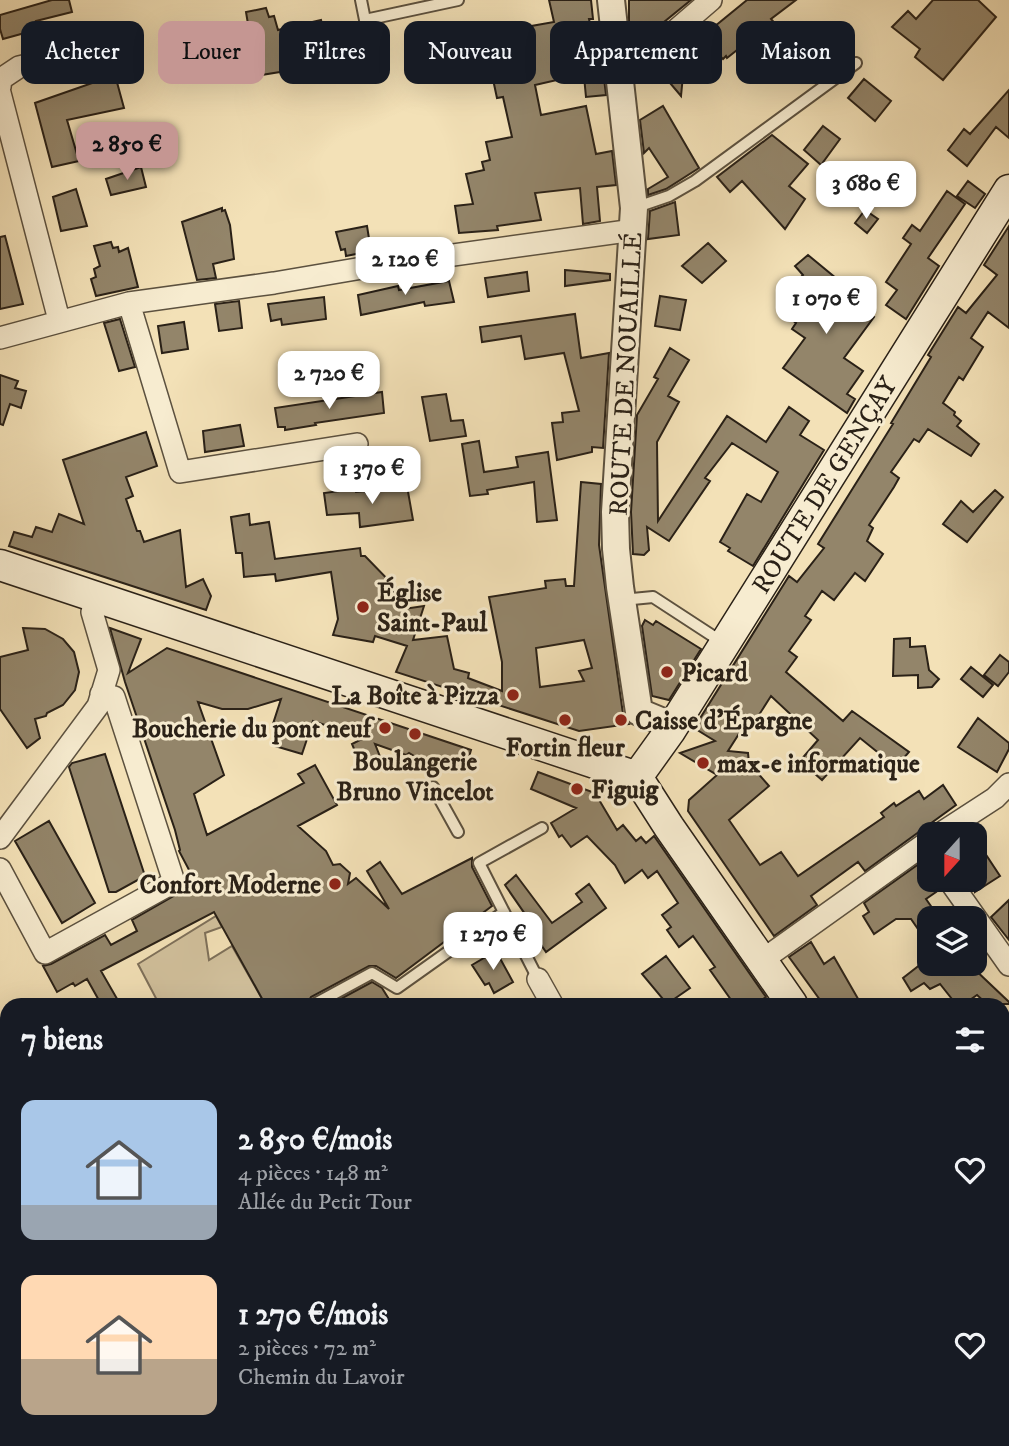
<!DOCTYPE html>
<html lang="fr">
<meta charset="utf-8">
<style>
body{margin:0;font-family:"IM FELL DW Pica",serif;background:#242831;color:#f1f3f6;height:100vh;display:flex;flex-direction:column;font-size:26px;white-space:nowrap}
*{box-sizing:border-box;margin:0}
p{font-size:23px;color:#9ea1a6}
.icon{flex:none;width:38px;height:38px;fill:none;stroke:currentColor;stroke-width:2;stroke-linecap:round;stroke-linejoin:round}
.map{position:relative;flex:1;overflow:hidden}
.drawer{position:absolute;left:0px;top:998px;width:1010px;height:450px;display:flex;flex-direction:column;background:#171b24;border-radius:21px 21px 0 0;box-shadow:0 7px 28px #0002}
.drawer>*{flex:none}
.guide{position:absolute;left:21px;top:21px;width:968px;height:63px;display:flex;gap:14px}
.needle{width:46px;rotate:201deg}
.buttons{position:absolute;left:917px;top:822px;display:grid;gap:14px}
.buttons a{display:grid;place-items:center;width:70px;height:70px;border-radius:14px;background:#171b24;box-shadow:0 7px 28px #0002;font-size:35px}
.price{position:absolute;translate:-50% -60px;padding:0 16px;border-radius:14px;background:#fff;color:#222;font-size:23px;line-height:46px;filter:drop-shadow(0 2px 4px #0008)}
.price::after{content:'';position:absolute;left:50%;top:42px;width:21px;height:16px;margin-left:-10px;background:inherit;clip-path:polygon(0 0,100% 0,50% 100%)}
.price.on{background:#c59692;color:#111}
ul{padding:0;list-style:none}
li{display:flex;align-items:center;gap:21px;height:175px;padding:0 21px}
li span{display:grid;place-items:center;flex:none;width:196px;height:140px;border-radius:14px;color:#555}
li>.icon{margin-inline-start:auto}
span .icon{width:84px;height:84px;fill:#fffc;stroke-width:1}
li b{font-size:30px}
h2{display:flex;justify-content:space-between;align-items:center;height:84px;padding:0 21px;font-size:30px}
.chip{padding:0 24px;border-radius:14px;background:#171b24;box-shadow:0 7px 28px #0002;font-size:24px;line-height:63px}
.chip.on{background:#c59692;color:#111}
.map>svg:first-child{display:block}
</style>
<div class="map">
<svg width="1009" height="1446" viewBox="0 0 1009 1446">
<rect width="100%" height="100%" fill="#f3e1b7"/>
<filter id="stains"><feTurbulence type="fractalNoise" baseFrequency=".00286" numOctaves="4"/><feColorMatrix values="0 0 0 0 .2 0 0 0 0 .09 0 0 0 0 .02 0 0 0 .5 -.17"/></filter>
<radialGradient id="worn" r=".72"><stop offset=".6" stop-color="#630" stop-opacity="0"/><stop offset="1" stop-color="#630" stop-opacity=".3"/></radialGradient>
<path fill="#d1c09c" stroke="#7e705a" stroke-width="2" d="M216,916L222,927L205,933L209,960L232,946L265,1004H159L138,964Z"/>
<path fill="#93856a" stroke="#2a2117" stroke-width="2" fill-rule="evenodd" d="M52,0H69L72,12L36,21L39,29L3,39L0,29V15Z
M549,0H591L593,19H589L592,33L571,37L583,74L535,85L541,115L586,106L596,154L612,151L616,185L597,187L600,221L583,224L580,188L535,193L541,220L497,226L498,230L459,233L455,206L473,204L466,174L484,170L482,162L490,160L486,142L512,137L503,97L497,98L485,42L491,40V38L504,36L503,31L554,22Z
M629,0H691L643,39L629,23Z
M747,0H796L771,19L779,28L756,45L751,39L727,58L726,56L723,59L719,55L710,62L698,46V40Z
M933,0H978L996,17L943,80L915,57L920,49L892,27L908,11L916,19Z
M266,8L269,17L274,16L278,30L321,20L323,29L342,26L347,51L330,54V64L255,76L253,63L248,64L244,46L248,45L246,32L249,30L246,12Z
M120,29L128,61L105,67L97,34Z
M602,62L606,95L586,97L583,66Z
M656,62L684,65L681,96L654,64Z
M115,75L124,108L67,120L79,161L52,167L35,103Z
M864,79L891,101L875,121L848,98Z
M1009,90V138L996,127L967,166L948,150L964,129L970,134Z
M663,106L699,168L666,189L648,195V189L668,177L649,148L644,153L640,120Z
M823,126L840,139L821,165L804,150Z
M772,135L808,164L789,186L805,199L785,229L742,181L730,192L717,177Z
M141,167L146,187L111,195L106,179Z
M968,181L985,194L975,208L957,196Z
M76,189L87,226L61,231L53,197Z
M947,191L965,204L928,258L939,266L906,319L886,305L897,290L886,282L911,244L903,238L912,225L920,231Z
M675,202L679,235L648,239L650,211Z
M222,208V211L225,210L230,225L234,259L213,264L216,278L197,280L182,222Z
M865,210L878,219L867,233L855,223Z
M367,226L371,251L346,256L345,249L341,250L336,232Z
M1009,226V328L988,312L971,338L983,347L963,380L959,377L943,403L955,412L954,415L961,421L957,426L979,444L971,456L928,429L919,442L914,439L891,472L899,478L894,487L869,525L873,528L867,541L883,554L865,581L855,573L834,600L822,591L805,616L811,620L789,651L797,657L786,672L843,721L852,711L909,752L896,767L860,738L822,780L800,761L818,740L771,696L757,718L751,715L728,751L748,753L749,763L769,786L729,820L760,865L781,852L798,876L884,817L881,813L894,803L896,806L919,791L924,799L943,785L956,805L865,871L858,862L811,896L817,905L774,936L688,811L689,800L717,775L680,753L715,741L694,728L789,576L797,582L824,548L818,544L893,424L891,423L931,357L928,355L958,307L966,313L997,275L984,265Z
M5,236L23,304L0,309V237Z
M111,242L113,248L118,247L119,252L128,248L138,287L96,296L91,279L96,277L94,269L100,266L94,246Z
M708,243L726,261L702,283L682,266Z
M808,255L837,279L832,286L874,317L844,358L863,371L847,394L855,399L847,413L783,368L805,338L792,329L796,323L791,319L810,293L795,283L803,275L795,266Z
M565,270L610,274V280L565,286Z
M527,272L529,291L488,297L485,278Z
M449,281L454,302L425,306L424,302L361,315L358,295L398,286L399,290Z
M660,296L686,300L680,330L655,326Z
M324,297L326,319L282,325L281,319L271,321L268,304Z
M239,301L242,328L219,331L215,304Z
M575,314L581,358L609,353L603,448L592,447V452L557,460L552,423L563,422L562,413L579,411L564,353L525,359L521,336L482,342L480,327Z
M120,319L135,367L119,371L104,323Z
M184,322L188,349L162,353L158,326Z
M670,348L689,360L668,396L679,402L657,442L658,521L727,416L766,442L789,407L809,421L800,435L824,450L753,566L728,551L730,548L720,542L747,494L761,502L778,472L732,443L705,478L710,481L669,541L647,527L649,550L644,555L633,554L631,512L637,415L658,379L654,377Z
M0,375L18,381L15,388L26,391L21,408L10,404L3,425L0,424Z
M382,392L384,413L315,423L316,425L285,430V427H278L275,408Z
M446,394L451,421L463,420L466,436L430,441L422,397Z
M240,425L244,446L205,452L203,431Z
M146,432L157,466L126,477L133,496L126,499L137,531H140L144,542L180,530L186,587L203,579L211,596L206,610L9,546L14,532L32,537L36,527L52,532L59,514L84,524L63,460Z
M479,441L484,472L518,467L516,457L548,452L557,520L537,522L534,482L487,490L488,494L470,496L462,444Z
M581,482L601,484L599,545L623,714L629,724L579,731L396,672L407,646L375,636L373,642L333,635L338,619L331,572L276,581L275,574L244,577L242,553H236L231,517L249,514L250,525L269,522L275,559L360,548L361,556H365L396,588L393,591L404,609L424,606L413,640L447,636L454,669L469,673L468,678L502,691V662L489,597L546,588L545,581L565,579L566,586H574ZM584,640L592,668L579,671L584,681L540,687L536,648Z
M407,486L413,520L360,527L359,513L327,515L324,493L355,489L356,492L365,491L366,493Z
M995,490L1003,497L967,542L943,524L961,501L973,512Z
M645,620L653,625L656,621L701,649L669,700L652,696L642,626Z
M23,628L45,629L63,639L74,652L79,672L75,690L63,705L47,713L46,716L35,719L40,738L27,748L0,709V657L28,650Z
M110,628L141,639L128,673L167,648L471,750L467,764L456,771L450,763L437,770L409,753L406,755L375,744L381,759L362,768L352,744L364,738L313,721L302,754L275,746L280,730L272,727L281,699L248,709H222L198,702L224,775L194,794L207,835L304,783L298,774L315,765L337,805L298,826L326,851L333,865L340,864L350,873L348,884L356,878L389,909L367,871L380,862L402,894L472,858V867L492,906L396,978L376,966H369L311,997L307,1004H265L214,912L101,971L120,1004H101L87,979L75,986L73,983L57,992L43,966L51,964L105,935L111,945L137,931L132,920L196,883L179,851L180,850L175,830L125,682Z
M910,638V647L925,646L929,670L939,679L932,687L918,688V675L893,676L894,639Z
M1000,655L1009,662V672L998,686L984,675Z
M971,667L993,685L983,697L961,679Z
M978,718L1009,743V749L997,772L958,747Z
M105,754L145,876L116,892H109L69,767L72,763Z
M538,772L595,793L617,830L623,825L636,841L641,837L646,843L654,836L766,997L756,1004H734L710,970L715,967L693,936L679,947L667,930L671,927L662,915L678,903L657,871L648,878L642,870L625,883L615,865L587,836L571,847L562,835L559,837L551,823L576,808L531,789Z
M49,821L95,903L62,923L15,841Z
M975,838L1000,876L975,892Z
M923,861L929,871V880H933L929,883L936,892L926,899L940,919H929V945L911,919H896L874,934L863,916L869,912L864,903Z
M516,875L552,923L582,902L576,894L589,884L606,908L546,952L535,936L538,933L505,885Z
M1009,900V940L991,917Z
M811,942L824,964L834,957L861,1004H823L789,957Z
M496,951L513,982L494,993L489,983L485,985L472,965Z
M666,956L690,988L667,1004L642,974Z
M921,964H969L1009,1002V1004H987L977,995L964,1004H956L940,984L930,989L924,983L911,991L903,978Z
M372,982L382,988L392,1004H331Z"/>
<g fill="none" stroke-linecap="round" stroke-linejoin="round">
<defs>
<path id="service" d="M361,0L365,20L458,0
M634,208L669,196L695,181L856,63
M622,600L653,597L722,642
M433,787L458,832
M538,979L479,863L542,828
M315,1004L372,973L397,988L504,912
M169,1440L175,1446"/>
<path id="minor" d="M619,68L627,67L668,37L711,0
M0,87L1,79L19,67L71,55
M0,93L59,320
M129,303L180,472L357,444
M0,338L129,303L274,283L374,266L634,230
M938,835L995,798L1009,784
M0,838L98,706L109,670L92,612L97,597
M0,869L45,953L174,882L114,697L101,694
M949,880L1009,965
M761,961L929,841
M538,979L552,1004
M0,1196L7,1203
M0,1371L7,1377
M80,1440L87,1446
M294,1440L301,1446
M776,1440L778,1446
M543,1446L550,1440"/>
<path id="tertiary" d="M611,0L634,208L615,512L616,549L620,587L639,712L673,726"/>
<path id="secondary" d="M0,565L637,777L669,827L792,1004
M637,777L670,731L1009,190
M1003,1305L1009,1314"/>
</defs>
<use href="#service" stroke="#5c513f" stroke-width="14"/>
<use href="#minor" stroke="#5c513f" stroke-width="24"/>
<use href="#tertiary" stroke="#5c513f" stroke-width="30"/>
<use href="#secondary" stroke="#2a2117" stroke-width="33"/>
<use href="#service" stroke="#f7ecd0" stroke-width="10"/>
<use href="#minor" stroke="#f7ecd0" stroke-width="21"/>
<use href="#tertiary" stroke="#f7ecd0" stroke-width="26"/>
<use href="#secondary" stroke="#f7ecd0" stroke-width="30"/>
</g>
<g fill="#8f2418" stroke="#f7ecd0" stroke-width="2.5">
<circle cx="363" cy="607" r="7"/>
<circle cx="667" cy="672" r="7"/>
<circle cx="513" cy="695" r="7"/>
<circle cx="565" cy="720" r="7"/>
<circle cx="621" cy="720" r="7"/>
<circle cx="385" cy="728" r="7"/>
<circle cx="415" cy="734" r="7"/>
<circle cx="703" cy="763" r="7"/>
<circle cx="577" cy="789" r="7"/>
<circle cx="335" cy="884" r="7"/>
</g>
<g text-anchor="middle" stroke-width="6" stroke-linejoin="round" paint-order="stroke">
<g font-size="26" fill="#2a2117" stroke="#f7ecd0">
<text transform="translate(625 374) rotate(-87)" y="9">ROUTE DE NOUAILLÉ</text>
<text transform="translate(824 485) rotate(-58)" y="9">ROUTE DE GENÇAY</text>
</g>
<g font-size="26" font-weight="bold" fill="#2a2117" stroke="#f7ecd0" text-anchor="start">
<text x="377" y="601">Église<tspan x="377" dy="30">Saint-Paul</tspan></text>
<text x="681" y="681">Picard</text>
<text x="499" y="704" text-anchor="end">La Boîte à Pizza</text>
<text x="635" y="729">Caisse d'Épargne</text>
<text x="371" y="737" text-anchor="end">Boucherie du pont neuf</text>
<text x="565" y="756" text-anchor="middle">Fortin fleur</text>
<text x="415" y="770" text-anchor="middle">Boulangerie<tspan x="415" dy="30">Bruno Vincelot</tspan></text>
<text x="717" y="772">max-e informatique</text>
<text x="591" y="798">Figuig</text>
<text x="321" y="893" text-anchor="end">Confort Moderne</text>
</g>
</g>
<rect width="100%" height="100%" filter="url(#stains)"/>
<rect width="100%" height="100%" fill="url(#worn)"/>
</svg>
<div class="buttons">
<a><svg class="needle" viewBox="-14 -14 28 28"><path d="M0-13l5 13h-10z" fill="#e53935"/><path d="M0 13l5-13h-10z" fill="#9ea1a6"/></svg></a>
<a><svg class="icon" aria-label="layers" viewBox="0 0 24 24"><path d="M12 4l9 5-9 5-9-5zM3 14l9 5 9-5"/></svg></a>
</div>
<b class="price on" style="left:127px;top:182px">2 850 €</b>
<b class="price" style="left:866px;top:221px">3 680 €</b>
<b class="price" style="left:405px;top:297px">2 120 €</b>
<b class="price" style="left:826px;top:336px">1 070 €</b>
<b class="price" style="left:329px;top:411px">2 720 €</b>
<b class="price" style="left:372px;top:506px">1 370 €</b>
<b class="price" style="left:493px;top:972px">1 270 €</b>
<div class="guide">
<a class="chip">Acheter</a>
<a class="chip on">Louer</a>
<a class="chip">Filtres</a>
<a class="chip">Nouveau</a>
<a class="chip">Appartement</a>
<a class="chip">Maison</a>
</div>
<section class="drawer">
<h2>7 biens<svg class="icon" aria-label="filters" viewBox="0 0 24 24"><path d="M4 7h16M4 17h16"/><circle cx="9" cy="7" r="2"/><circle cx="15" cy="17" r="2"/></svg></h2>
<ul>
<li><span style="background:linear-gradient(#a9c7e8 75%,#9aa5b1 0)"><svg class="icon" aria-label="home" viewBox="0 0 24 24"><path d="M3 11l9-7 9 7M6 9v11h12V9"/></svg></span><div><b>2 850 €/mois</b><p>4 pièces · 148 m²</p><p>Allée du Petit Tour</p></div><svg class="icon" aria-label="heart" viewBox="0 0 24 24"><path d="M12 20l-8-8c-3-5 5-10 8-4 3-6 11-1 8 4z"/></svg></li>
<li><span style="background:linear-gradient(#ffd9b3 60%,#b9a48a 0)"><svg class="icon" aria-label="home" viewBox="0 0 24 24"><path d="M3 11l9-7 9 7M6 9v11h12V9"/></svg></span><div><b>1 270 €/mois</b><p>2 pièces · 72 m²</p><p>Chemin du Lavoir</p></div><svg class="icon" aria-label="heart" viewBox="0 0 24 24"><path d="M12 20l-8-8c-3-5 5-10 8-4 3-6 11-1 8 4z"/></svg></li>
</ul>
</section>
</div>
